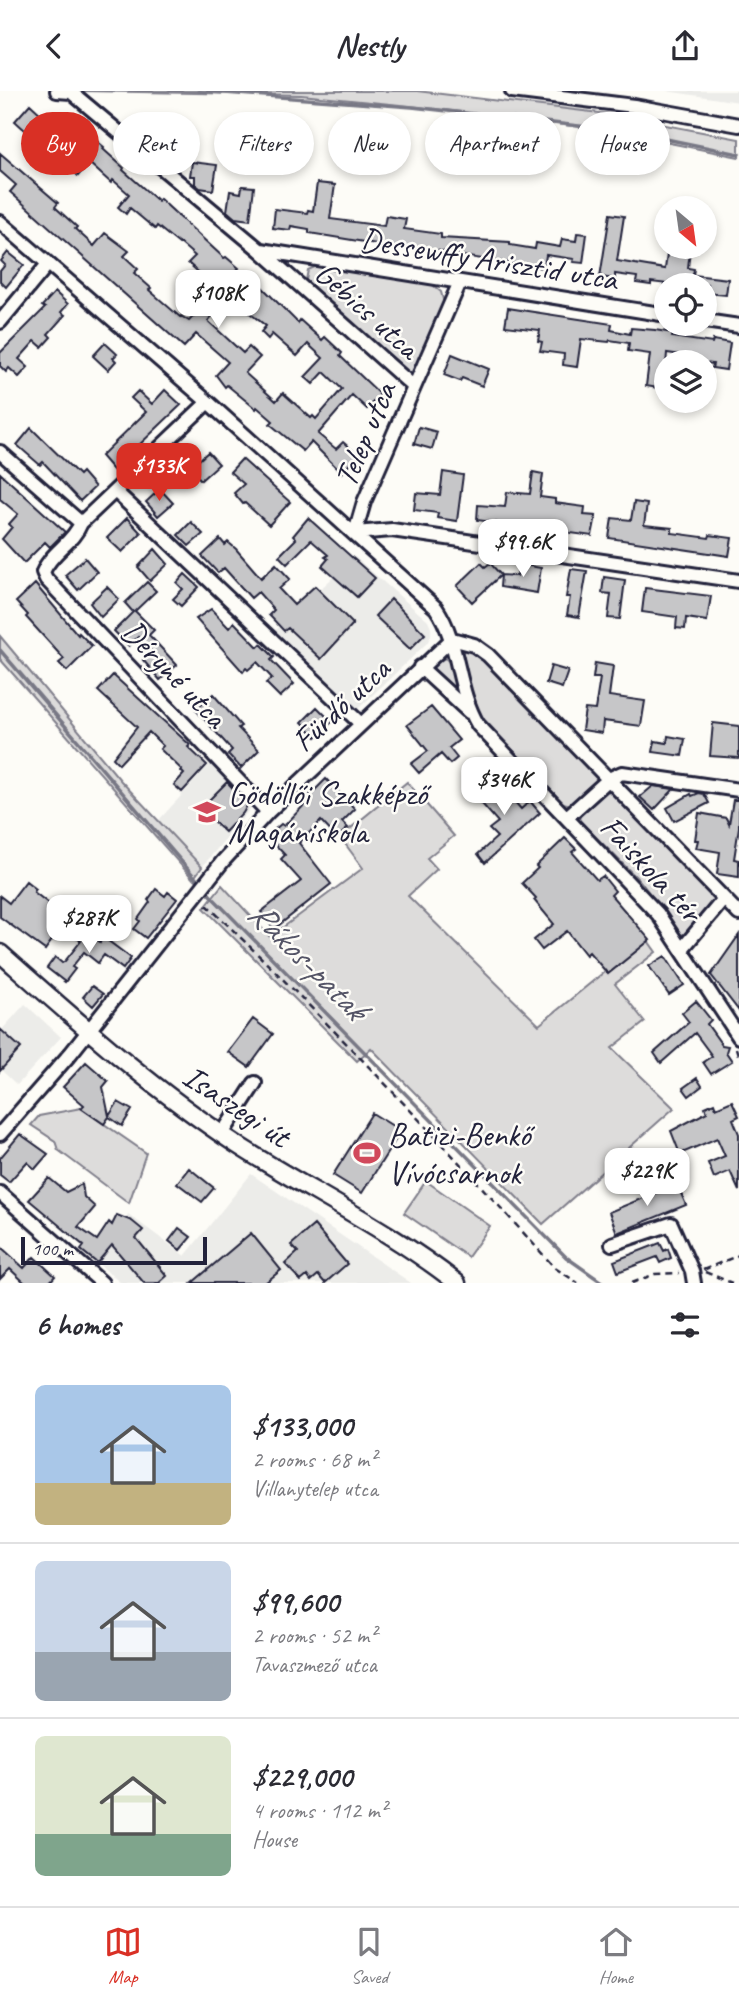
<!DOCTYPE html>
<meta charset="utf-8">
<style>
body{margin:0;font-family:Caveat,sans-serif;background:#f2f2f3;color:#2b2b33;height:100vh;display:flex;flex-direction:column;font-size:26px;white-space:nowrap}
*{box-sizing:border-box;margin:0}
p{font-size:23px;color:#7c7c81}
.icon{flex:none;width:38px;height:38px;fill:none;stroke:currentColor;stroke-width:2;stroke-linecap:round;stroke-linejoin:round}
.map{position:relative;height:1192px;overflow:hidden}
.sheet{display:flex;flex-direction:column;background:#fff;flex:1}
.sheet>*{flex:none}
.top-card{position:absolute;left:21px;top:21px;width:698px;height:63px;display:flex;gap:14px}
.needle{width:46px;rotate:151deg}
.fabs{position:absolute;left:654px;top:105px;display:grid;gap:14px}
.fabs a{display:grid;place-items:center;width:63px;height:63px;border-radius:50%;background:#fff;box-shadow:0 4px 10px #0003;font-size:35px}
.scale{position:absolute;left:21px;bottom:18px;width:186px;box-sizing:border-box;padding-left:7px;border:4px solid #22223b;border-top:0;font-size:19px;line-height:24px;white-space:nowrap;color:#22223b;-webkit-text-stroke:5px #fdfcf7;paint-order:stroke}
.price{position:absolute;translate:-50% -60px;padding:0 16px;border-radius:14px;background:#fff;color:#222;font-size:23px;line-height:46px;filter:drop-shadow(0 2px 4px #0008)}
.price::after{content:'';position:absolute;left:50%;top:42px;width:21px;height:16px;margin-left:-10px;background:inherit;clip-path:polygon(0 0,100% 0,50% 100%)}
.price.current{background:#d93025;color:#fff}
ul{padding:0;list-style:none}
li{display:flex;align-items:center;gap:21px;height:175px;padding:0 35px}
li+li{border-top:2px solid #e1e1e2}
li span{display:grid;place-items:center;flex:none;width:196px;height:140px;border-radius:10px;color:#555}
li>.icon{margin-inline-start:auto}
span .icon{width:84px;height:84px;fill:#fffc;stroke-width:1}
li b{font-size:30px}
h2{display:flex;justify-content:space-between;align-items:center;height:84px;padding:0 35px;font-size:30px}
.pill{padding:0 24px;border-radius:32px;background:#fff;box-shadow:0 4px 10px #0003;font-size:24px;line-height:63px}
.pill.current{background:#d93025;color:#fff}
header{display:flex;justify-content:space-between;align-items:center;height:91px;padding:0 35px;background:#fff;font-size:32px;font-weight:600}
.dock{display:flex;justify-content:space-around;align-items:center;height:98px;border-top:2px solid #e1e1e2;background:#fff;font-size:19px;color:#7c7c81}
.dock a{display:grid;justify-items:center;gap:4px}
.dock .current{color:#d93025}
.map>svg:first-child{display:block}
</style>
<header><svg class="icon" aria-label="back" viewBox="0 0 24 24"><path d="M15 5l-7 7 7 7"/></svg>Nestly<svg class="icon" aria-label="share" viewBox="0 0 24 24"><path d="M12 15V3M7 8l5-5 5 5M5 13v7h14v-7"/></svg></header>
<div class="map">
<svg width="739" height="1192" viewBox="0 0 739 1192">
<rect width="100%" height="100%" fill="#fdfcf7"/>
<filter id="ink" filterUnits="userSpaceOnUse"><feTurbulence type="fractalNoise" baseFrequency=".0143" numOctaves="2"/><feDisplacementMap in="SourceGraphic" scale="14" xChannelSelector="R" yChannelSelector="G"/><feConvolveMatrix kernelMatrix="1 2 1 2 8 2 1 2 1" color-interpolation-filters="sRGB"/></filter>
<g filter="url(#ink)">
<path fill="#ecece9" d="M666,0H739V11Z
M355,466L428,530L431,537V545L427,552L358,618L275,540Z
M214,669L255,712L202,776L158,730Z
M25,913L61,946L17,994L0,978V941Z
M251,1083L411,1192H121L97,1172L116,1149L128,1123L185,1165Z"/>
<path fill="#dddcdb" stroke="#807f8b" stroke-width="2" d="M83,0H417L608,23L739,48V66L605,39L420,16L301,4Z
M319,174L429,191L441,201L444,212L415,281L409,283L308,194L306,189L308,179Z
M0,545L121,690L202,776L193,788L0,568Z
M461,556L475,558L600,686V690L571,714L563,712L479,623L473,610Z
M445,567L452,573L458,600L456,602L432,578L435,572Z
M407,691L454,745L427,767L437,778L408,805L539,934L646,847L656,861L615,893L645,931L612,957L674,1017L543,1133L371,957L357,970L204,817L222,794L270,846L363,777L340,746Z
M609,698H611L713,804L714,811L687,845L681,843L640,790L579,729L581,721Z
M81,1017L146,1062L129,1112L58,1059L55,1050L31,1034L39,1025Z
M426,1090L490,1135L468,1166L404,1122Z"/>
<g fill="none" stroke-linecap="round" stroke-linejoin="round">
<path stroke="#787885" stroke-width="3.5" d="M198,0L412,16L632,41L739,63
M0,559L211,805L566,1166L603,1192"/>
</g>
<path fill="#c6c6c8" stroke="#22223b" stroke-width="2" d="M30,13L42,24L27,41L15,30Z
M154,25L175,29L170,59L149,54Z
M69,27L104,56L103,58L124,77L123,79L158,110L160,108L224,167L226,166L239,177L223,195L217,189L213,194L188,172L195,165L180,152L179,153L157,135L155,138L130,117L126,123L118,116L129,103L113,89L111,92L89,72L78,85L70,77L79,66L54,46Z
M0,62L58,112L55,116L77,136L75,138L94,155L105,142L129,160L124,165L138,178L134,182L151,197L149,199L180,226L181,225L189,230L208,210L218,218L208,230L243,262L249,256L260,266L245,282L276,310L283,302L311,327L313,325L316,328L342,298L324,281L313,293L305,286L323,267L308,253L297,265L272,243L268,248L261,241L266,235L237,212L257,191L298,232L300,229L322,249L325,246L342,262L340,265L380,303L367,318L352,304L318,343L336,358L343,351L358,364L342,382L311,351L303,360L270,333L273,330L257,316L256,318L227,294L225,296L216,284L228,271L196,243L184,256L10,101L16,94L0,80Z
M192,71L217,74L213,99L200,97L195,93V85H190Z
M317,92L335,94L330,128L384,135L386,125L406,128L404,138L441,143V147L510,151V154L535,158L536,152L560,156L562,148L576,150L577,142L587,143L583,172L573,171L574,168L546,164L544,177L455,164V162L401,155V157L309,142V138L291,135L290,139L273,137L275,118L307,122L308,119L313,120Z
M242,95L254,96L250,129L235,127L227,120L230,100L241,102Z
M610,123L624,125L617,170L665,178L668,156L690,159L688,177L694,178L693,184L728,188L726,204L707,202L708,194H677L651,191V194L636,192L637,186L615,183V188L600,186Z
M8,161L24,174L6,196L0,190V180L5,174L1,170Z
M55,201L68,213L61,221L65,224L48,243L51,246L42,256L35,250L19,268L28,276L19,286L9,277L6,281L0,275V262L45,217L42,215Z
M508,217L612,233L611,239L630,243L631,237L655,239L673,242L672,246L712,252L713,249L730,252L726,279L712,277L713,273L687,269L688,265L667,262L664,298L646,295L650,263L628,260L629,252L610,249L609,251L581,248L577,276L563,274L564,263L540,260L542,251L538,250L540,239L505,235Z
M105,252L117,263L113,267L116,270L108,279L93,265Z
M452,263L489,278L482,295L462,287L460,290L444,284Z
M165,299L181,314L113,379L101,365L146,321L131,307L138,300L152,313Z
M419,336L437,341L432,358L414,353Z
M31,337L79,384L82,381L95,396L80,410L43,371L40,374L17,354Z
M208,361L219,373L201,389L190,377Z
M242,368L290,411L269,434L245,412L243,413L234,402L244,393L230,381Z
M443,381L463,384L457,430L437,427L438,422L414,419L416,402L440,404Z
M533,381L543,383L540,406L555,408V412L585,416L584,424L596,425L592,445L477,429L478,414L505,416L507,401L530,403Z
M0,382L65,441L50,456L45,451L24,472L2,448L12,436L9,433L18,423L0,408Z
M160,398L173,412L158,425L146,411Z
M634,411L647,413L644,434L672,437V442L709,447L710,444L732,447L729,465L609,447L612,427L631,429Z
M127,427L141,442L122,461L107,447Z
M308,427L375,487L357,506L322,475L328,468L325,466L328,464L311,449L287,473L279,465L296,448L293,445Z
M191,431L203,443L189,455L178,444Z
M220,448L225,454L228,451L236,458L261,487L276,473L290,488L279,498L294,514L315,495L353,533L321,568L288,537L284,540L269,524L274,519L258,501L251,507L224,477L218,482L202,465Z
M155,458L168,473L150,490L138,476Z
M85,467L97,481L78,499L65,484Z
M481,472L485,476L490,472L501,484L472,511L457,495Z
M519,473L541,477L537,502L500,496L501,484L517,485Z
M571,478L587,480L579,526L567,524L570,506H566Z
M185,483L199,496L181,515L173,508L183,498L177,492Z
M604,486L625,489L620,528L608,527L611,503L602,502Z
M147,491L156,500L135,520L154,539L149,544L177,574L160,589L143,569L152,561L138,546L129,555L114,540L133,521L125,512Z
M35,493L78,544L79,542L92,555L67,580L59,572L64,568L26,526L28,524L16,511Z
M107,496L119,508L101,526L90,512Z
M645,497L711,505L707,530L686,527L685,538L676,537L677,526L642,521Z
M391,508L425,543L410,558L375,525Z
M211,518L229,537L234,531L258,556L261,553L274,566L271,569L294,593L280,606L266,592L272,587L257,571L248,579L246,577L243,581L196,528Z
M595,572L613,575L609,605L645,610L641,635L603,630L602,642L582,639L585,618L595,619L600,587H593Z
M551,575L568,580L562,597L546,592Z
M113,584L190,654L188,656L207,674L182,701L174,694L184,683L181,680L182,679L160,658L163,655L149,641L119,673L113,667L137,636L98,600Z
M213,603L241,635L238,637L259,659L241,677L228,663L232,659L196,619Z
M317,616L332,631L316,646L302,631Z
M431,616L459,649L449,657L457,667L450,673L441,663L419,682L411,673L428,660L407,634Z
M713,632L739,635V667L710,665Z
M668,645L685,648L682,665L653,661L655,650L667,652Z
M326,688L355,718L342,731L348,737L337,747L321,730L299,752L331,793L274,838L261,821L301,790L281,768L285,764L267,745L281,733L284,735L312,706L310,704Z
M496,689L521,718L530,710L540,722L485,772L478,763L497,746L489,738L498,731L476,706Z
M227,691L248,713L243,722L225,741L200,718Z
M653,695L674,698L654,719L640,706Z
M699,702L704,703L709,712L674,730L667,717L691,703L692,705Z
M733,709H739V736L734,768L739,769V786L717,783L720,761L696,757L698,749H695L699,722L726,727L729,733Z
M565,747L576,758L572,761L597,789L603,785L615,800L611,804L650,849L608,883L589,861L586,864L567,840L542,859L534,849L554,833L534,809L536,807L522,792L538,777L536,775Z
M26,790L36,798L34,801L53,816L49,822L64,832L45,859L0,826V805L9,812Z
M156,798L165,805L168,801L177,808L146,847L134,838L140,830L138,828L150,811L148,809Z
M84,838L100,851L103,846L131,867L123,878L104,864L98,872L84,861L72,876L75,878L65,891L47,877L55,866L62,872L65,870L81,850L77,847Z
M739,844V920L711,884Z
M665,865L684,894L669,904L649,875Z
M92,895L103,903L93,915L83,906Z
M696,910L711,929L707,933L722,954L728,955L726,961L732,970L711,983L703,971L712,965L695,942L661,972L654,962L689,931L682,922Z
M253,928L273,943L249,976L228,961Z
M0,938L21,957L0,980Z
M86,971L108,990L103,996L109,1025L118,1011L132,1019L122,1035L109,1026L104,1033L81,1017L84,1014L63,996Z
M697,987L702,995L689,1005L683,997Z
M732,1010L739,1025L733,1028L739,1043V1100L730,1080L714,1087L708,1072L725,1065L717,1047L680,1063L671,1040L707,1021L705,1016L714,1012L716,1017Z
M372,1022L401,1040L362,1102L333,1084Z
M20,1043L48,1063L35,1078L27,1071L9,1091L0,1084V1067Z
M189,1077L214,1097L202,1111L177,1092Z
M49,1087L66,1101L82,1093L84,1106L95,1116L78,1136L97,1149L109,1131L112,1134L117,1124L132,1130L143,1139L136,1147L167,1185L159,1192H144L112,1154L97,1172L81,1159L84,1155L29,1109Z
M677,1093L686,1114L617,1142L609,1121Z
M314,1134L347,1173L325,1192L318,1184L311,1190L307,1185L301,1190L285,1173L298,1161L291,1154Z
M179,1137L191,1146L180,1159L169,1150Z
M251,1142L281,1179L265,1192H192Z
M660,1152L664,1160L668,1158L671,1167L660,1172L657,1166L618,1181L614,1170Z
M0,1155L24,1177L34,1166L55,1185L49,1192H25L10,1178L0,1188Z"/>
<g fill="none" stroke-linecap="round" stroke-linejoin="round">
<defs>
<path id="minor" d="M57,0L71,1L260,159L414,296
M512,0L634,15L739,34
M0,131L208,311L436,517C460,552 456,597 478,634L658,823L739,946
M261,159L667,224
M460,191L364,411L355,442L392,439L739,490
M705,230L739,235
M0,231L48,173
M208,311L81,432C73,452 51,461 43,481L46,488L268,721
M0,361L81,432
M115,400L360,632
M452,548L474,554L488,564L739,823
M420,576L469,621
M567,726L609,688L622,682L739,699
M682,858L723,809
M0,1043L71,962L223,770L268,721L452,548
M222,1043L255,992
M0,1102L102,1192
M612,1153L671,1133L692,1180L694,1192"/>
<path id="major" d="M0,862C76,929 151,997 236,1053C309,1100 389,1138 457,1192"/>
</defs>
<use href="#minor" stroke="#22223b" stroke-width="18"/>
<use href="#major" stroke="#22223b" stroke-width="21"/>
<path stroke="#22223b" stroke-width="2.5" stroke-dasharray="7 5" stroke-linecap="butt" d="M205,815H208C329,931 444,1053 555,1177L578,1192
M736,957L739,967
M703,1179L739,1164
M705,1181L732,1192
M632,1192L655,1183L679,1182"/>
<use href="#minor" stroke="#fdfcf7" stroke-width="12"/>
<use href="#major" stroke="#fdfcf7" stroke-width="16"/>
</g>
</g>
<defs>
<symbol id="school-bare" viewBox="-9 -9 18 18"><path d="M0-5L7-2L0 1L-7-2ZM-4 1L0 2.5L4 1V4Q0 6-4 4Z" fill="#d1495b" stroke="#fdfcf7" stroke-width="2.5" paint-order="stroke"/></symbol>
<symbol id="stadium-bare" viewBox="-9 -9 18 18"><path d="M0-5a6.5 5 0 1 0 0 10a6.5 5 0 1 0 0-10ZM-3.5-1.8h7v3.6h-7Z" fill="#d1495b" stroke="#fdfcf7" stroke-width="2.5" paint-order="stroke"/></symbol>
</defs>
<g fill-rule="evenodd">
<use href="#school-bare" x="188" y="702" width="38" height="38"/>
<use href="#stadium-bare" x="348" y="1043" width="38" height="38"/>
</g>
<g text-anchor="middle" stroke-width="5" stroke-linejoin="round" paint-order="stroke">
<g font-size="33" fill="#22223b" stroke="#fdfcf7">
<text transform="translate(489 167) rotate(9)" y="12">Dessewffy Arisztid utca</text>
<text transform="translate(368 218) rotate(42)" y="12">Gébics utca</text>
<text transform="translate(364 343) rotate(-67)" y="12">Telep utca</text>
<text transform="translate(175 582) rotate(46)" y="12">Déryné utca</text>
<text transform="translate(340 613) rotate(-43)" y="12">Fürdő utca</text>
<text transform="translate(652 777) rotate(47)" y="12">Faiskola tér</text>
<text transform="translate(237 1014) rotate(34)" y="12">Isaszegi út</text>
</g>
<g font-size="33" fill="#22223b" stroke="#fdfcf7" text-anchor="start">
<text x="228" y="714">Gödöllői Szakképző<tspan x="228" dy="38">Magániskola</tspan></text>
<text x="388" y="1055">Batizi-Benkő<tspan x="388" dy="38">Vívócsarnok</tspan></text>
</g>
<g font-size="35" font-style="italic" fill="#545466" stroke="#fdfcf7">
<text transform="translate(308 869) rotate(45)" y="12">Rákos-patak</text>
</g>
</g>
</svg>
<div class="fabs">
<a><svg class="needle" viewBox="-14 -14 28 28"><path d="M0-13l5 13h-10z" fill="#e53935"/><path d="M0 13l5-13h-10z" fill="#7c7c81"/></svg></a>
<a><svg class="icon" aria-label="locate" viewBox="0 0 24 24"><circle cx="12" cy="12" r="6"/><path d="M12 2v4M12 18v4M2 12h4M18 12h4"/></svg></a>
<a><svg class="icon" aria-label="layers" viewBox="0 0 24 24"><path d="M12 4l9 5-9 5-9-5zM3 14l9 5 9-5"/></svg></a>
</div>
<div class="scale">100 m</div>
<b class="price" style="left:218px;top:239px">$108K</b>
<b class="price current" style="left:159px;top:412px">$133K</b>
<b class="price" style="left:523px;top:488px">$99.6K</b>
<b class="price" style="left:504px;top:726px">$346K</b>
<b class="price" style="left:89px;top:864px">$287K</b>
<b class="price" style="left:647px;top:1117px">$229K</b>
<div class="top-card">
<a class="pill current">Buy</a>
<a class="pill">Rent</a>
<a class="pill">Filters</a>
<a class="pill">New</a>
<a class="pill">Apartment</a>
<a class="pill">House</a>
</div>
</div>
<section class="sheet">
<h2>6 homes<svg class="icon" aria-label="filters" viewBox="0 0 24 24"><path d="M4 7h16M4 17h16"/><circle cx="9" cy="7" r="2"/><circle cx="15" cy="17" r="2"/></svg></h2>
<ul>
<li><span style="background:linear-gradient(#a9c7e8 70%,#c2b280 0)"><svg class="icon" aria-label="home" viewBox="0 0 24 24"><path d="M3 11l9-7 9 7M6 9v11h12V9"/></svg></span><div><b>$133,000</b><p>2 rooms · 68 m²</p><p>Villanytelep utca</p></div></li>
<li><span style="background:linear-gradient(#c9d6e8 65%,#9aa5b1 0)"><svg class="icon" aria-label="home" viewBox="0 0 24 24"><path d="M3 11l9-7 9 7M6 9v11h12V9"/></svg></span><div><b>$99,600</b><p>2 rooms · 52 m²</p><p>Tavaszmező utca</p></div></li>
<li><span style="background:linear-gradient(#dfe7d0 70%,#7fa58c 0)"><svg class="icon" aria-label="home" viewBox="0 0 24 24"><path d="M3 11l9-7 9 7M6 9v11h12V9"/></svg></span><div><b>$229,000</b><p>4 rooms · 112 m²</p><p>House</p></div></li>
</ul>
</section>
<nav class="dock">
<a class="current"><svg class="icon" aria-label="map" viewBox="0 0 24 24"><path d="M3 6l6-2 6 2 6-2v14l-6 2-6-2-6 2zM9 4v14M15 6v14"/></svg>Map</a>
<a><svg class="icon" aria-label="saved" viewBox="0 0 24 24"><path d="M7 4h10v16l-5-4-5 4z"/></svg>Saved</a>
<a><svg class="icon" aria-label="home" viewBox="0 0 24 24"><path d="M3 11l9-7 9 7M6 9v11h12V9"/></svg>Home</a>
</nav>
